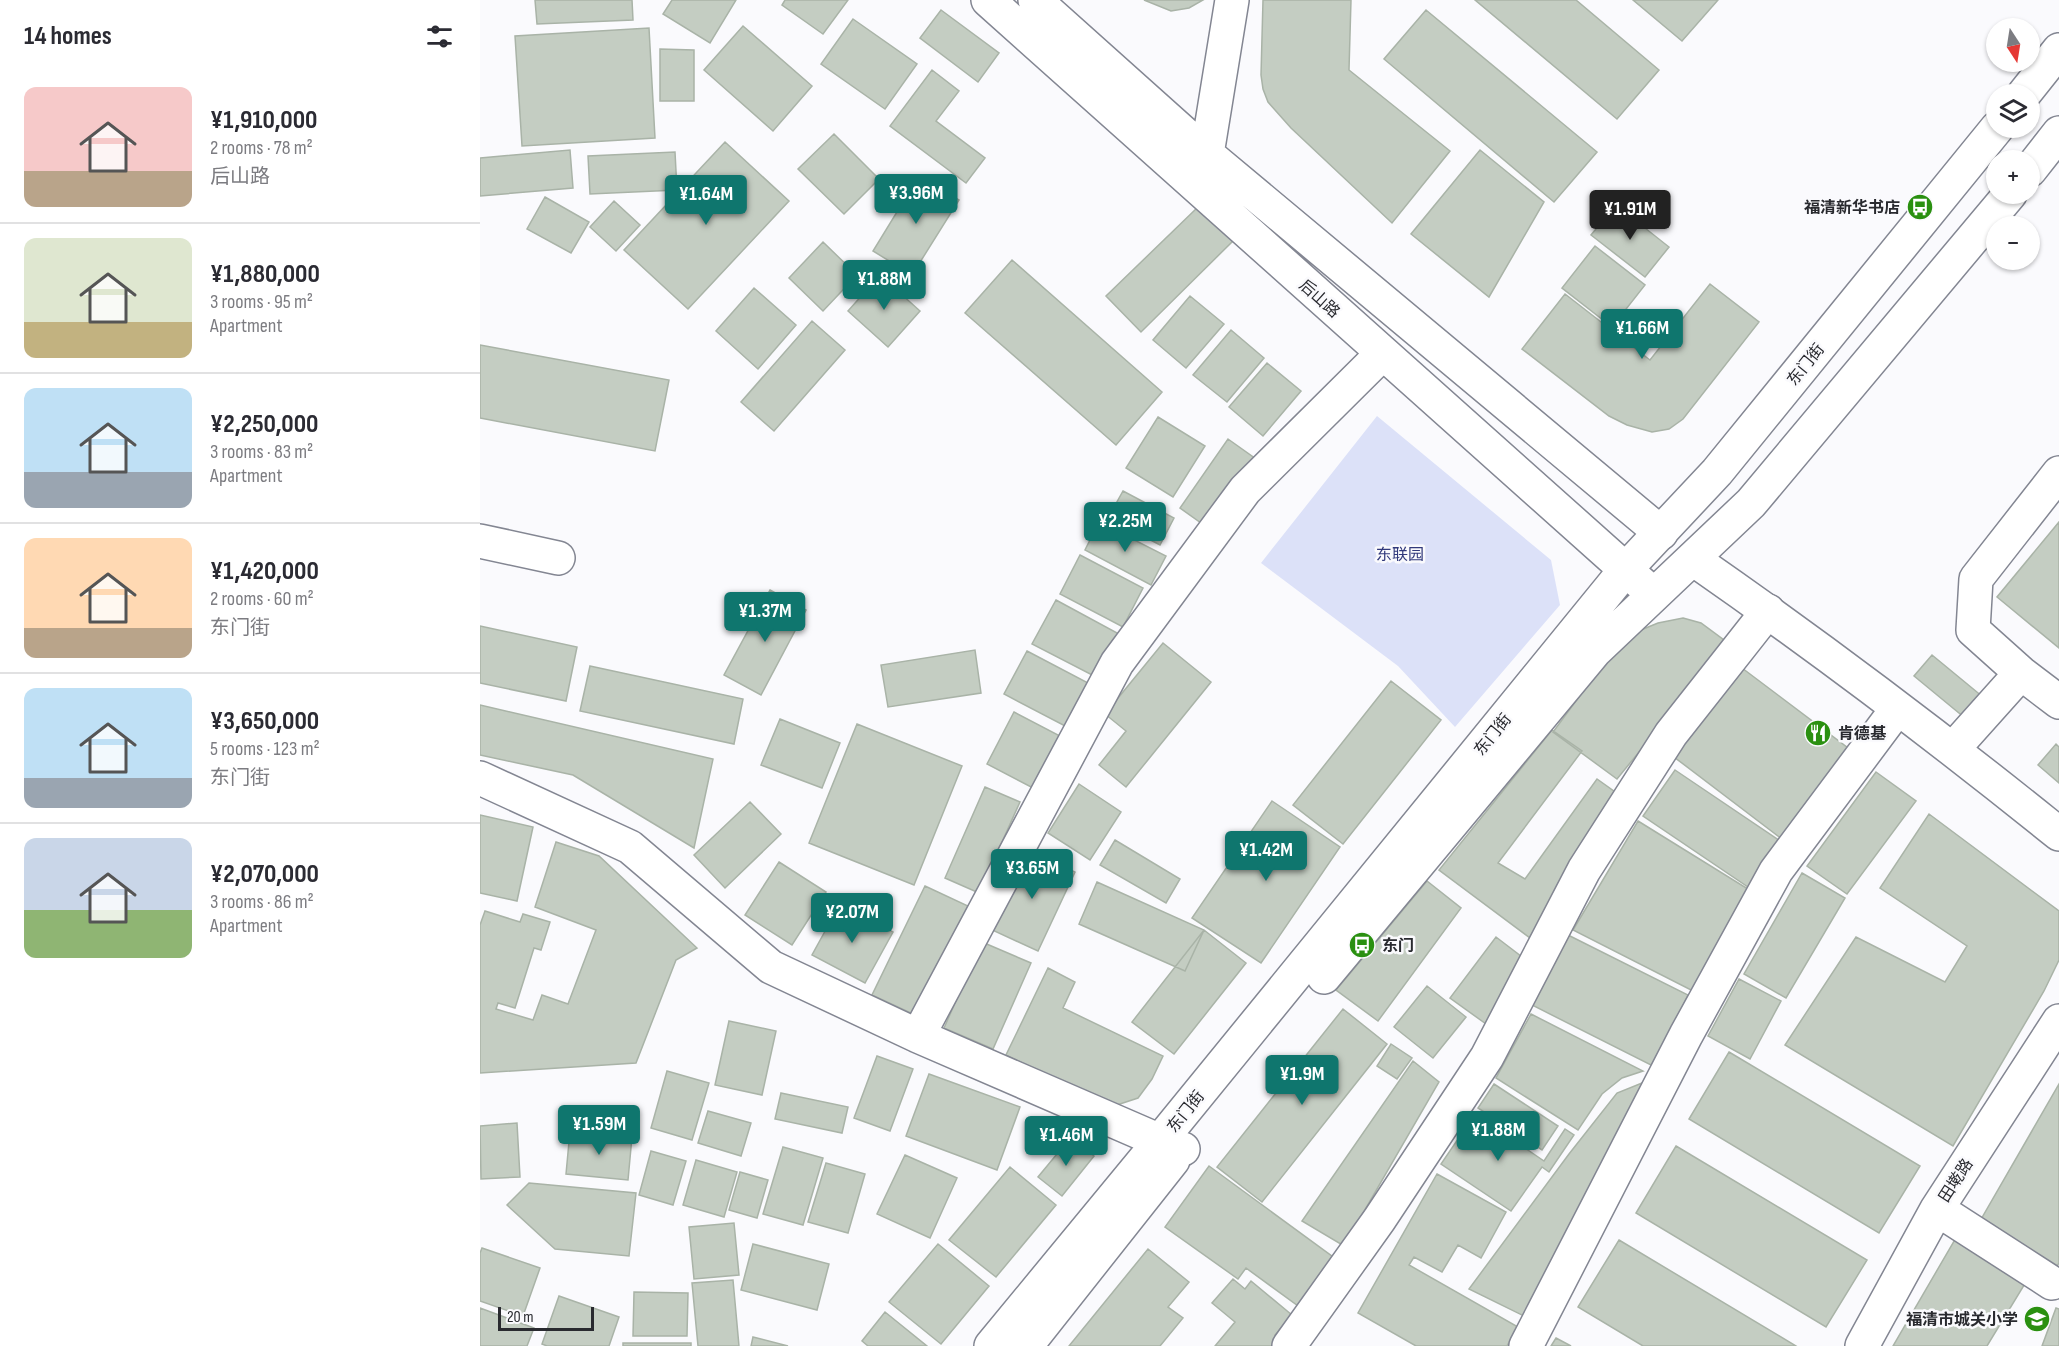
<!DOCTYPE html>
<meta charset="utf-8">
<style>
body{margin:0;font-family:"Sofia Sans Condensed","Noto Sans SC",sans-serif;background:#f2f2f3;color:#2b2b33;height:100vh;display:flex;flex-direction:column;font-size:22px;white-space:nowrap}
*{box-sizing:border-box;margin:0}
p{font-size:20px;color:#7c7c81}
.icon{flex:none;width:33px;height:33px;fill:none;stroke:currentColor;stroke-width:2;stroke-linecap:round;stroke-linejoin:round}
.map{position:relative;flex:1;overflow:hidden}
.drawer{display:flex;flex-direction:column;background:#fff;width:480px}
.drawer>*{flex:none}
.needle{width:39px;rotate:168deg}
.controls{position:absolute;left:1506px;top:18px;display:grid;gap:12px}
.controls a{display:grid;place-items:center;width:54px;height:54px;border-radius:50%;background:#fff;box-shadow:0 2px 4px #0004;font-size:30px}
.scale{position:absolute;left:18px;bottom:15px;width:96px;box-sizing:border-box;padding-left:6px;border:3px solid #292a2f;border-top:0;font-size:16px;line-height:21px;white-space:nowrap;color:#292a2f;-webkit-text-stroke:4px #fafafd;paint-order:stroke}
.price{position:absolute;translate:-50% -51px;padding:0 14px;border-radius:6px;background:#0f766e;color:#fff;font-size:20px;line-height:39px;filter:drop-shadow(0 2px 3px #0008)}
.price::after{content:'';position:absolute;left:50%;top:36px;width:18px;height:14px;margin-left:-9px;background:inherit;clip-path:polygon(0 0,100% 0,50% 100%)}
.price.active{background:#222;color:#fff}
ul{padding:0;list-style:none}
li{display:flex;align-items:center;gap:18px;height:150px;padding:0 24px}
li+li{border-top:2px solid #e1e1e2}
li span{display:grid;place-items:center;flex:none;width:168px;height:120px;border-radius:12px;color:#555}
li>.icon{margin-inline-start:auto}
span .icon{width:72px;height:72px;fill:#fffc;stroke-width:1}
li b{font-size:26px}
h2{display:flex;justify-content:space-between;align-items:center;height:72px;padding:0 24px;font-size:26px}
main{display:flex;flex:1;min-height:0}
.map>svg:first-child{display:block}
</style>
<main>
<section class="drawer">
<h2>14 homes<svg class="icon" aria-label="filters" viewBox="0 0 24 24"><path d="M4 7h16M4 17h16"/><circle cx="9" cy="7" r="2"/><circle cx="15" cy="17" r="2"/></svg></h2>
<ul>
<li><span style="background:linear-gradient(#f6c9c9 70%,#b9a48a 0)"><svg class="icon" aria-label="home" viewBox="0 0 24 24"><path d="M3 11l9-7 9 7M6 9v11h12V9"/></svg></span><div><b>¥1,910,000</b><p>2 rooms · 78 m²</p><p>后山路</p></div></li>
<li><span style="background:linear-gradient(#dfe7d0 70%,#c2b280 0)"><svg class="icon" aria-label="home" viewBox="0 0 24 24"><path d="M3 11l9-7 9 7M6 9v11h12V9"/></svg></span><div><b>¥1,880,000</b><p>3 rooms · 95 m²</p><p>Apartment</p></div></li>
<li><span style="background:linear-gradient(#bfe0f5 70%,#9aa5b1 0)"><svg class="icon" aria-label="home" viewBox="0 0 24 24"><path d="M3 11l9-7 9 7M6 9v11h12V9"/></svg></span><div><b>¥2,250,000</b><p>3 rooms · 83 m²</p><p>Apartment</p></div></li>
<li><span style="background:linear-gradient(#ffd9b3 75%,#b9a48a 0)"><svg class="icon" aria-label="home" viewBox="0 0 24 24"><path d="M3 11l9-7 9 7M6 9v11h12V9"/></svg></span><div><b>¥1,420,000</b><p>2 rooms · 60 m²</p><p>东门街</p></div></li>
<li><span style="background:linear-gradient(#bfe0f5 75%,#9aa5b1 0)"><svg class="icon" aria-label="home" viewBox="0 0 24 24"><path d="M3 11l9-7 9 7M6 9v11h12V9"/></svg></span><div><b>¥3,650,000</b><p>5 rooms · 123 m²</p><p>东门街</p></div></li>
<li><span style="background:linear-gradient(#c9d6e8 60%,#8fb573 0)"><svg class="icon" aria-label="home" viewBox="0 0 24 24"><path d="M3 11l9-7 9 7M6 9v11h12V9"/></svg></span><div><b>¥2,070,000</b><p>3 rooms · 86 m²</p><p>Apartment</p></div></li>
</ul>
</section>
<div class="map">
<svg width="1579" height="1346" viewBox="0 0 1579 1346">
<rect width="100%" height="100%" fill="#fafafd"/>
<path fill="#dce1f8" d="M897,416L1071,560L1080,605L975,727L918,666L781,563Z"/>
<path fill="#c4cdc2" stroke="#a9b3a7" stroke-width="1.5" d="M55,0H152L153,20L57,24Z
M192,0H256L230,43L183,14Z
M305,0H368L343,34L302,5Z
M664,0H723L709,8L691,11Z
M783,0H871L869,70L970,151L912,223L811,128L788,102L783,89L781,75Z
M995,0H1096L1179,70L1137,119Z
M1153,0H1238L1202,41Z
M461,10L519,53L498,82L440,38Z
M946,10L1117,152L1074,202L904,59Z
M373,19L437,64L405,109L341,64Z
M263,26L332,86L293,131L224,70Z
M169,28L175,138L42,146L35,36Z
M180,49L214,50V101H180Z
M452,70L479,91L456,121L505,158L486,183L410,126Z
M354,134L399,179L364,214L318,169Z
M245,142L309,201L208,309L144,250Z
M90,150L93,188L0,196V158Z
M1000,150L1064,202L1009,297L931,234Z
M195,152L197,190L110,194L108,156Z
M439,176L479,200L432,275L393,251Z
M65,197L109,222L91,253L47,229Z
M134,201L160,225L136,251L110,227Z
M1136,205L1189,247L1165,277L1111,235Z
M719,206L754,240L661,332L626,296Z
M343,242L377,275L343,311L309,278Z
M1115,246L1165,285L1132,327L1082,288Z
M532,260L682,392L636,445L485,313Z
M400,275L440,311L408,347L368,311Z
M1230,284L1279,322L1203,419L1189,429L1172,432L1147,425L1129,416L1042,349L1085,294L1170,360Z
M274,288L316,325L278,369L236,331Z
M710,296L744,324L706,368L673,340Z
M332,321L365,350L294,431L261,402Z
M751,330L784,358L747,402L713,375Z
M0,345L189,380L175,451L0,418Z
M787,363L821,391L783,436L749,407Z
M678,417L725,446L693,497L646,468Z
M748,439L776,459L728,528L700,508Z
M643,491L694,518L680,545L628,518Z
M619,522L686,556L671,585L605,550Z
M1579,522V648L1517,597Z
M600,555L663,588L643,627L580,594Z
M290,590L326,610L281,695L244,675Z
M576,600L639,634L616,677L552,644Z
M1203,618L1221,623L1248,643L1137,779L1073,732L1133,651L1156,632L1178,623Z
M0,626L97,647L86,701L0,683Z
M683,643L731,682L646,787L619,765L646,731L625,714Z
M495,650L501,693L408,707L401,665Z
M547,651L610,684L587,727L524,694Z
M1452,655L1503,697L1485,718L1434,676Z
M110,666L263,699L254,744L100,711Z
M1262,668L1376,754L1307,843L1194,757Z
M911,681L961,720L863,844L813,805Z
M0,705L233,759L214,848L93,775L0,755Z
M534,712L580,736L553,788L507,764Z
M300,719L360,743L342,788L281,765Z
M377,724L482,766L434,885L329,843Z
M1072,730L1102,751L1018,863L1045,879L1117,779L1138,794L1058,944L959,870Z
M1576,744L1579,747V783L1558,765Z
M1195,770L1300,841L1268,887L1163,816Z
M1396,772L1436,801L1367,894L1327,866Z
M599,784L641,812L610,860L568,833Z
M505,787L540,802L499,893L465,878Z
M792,801L860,847L781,963L712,918Z
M270,802L301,834L245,888L214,855Z
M1449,814L1579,911V960L1564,991L1473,1146L1305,1045L1376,937L1465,982L1487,946L1400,888Z
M0,815L53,827L37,901L0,893Z
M1158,821L1276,894L1215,992L1093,930Z
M635,840L700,879L686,903L620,865Z
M76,842L119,856L217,948L196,960L156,1063L0,1073V925L5,911L40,922L43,914L70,922L61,950L54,948L35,1008L18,1003L16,1009L53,1020L62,995L88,1004L116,930L55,907Z
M547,849L595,872L558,951L510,929Z
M299,862L346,892L312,945L265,915Z
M1322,873L1365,898L1306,998L1264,974Z
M947,881L981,908L898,1021L856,990Z
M617,882L724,930L705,971L599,924Z
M445,886L488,906L435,1015L392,995Z
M360,904L413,932L385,983L332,955Z
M724,930L766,963L694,1054L652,1022Z
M1088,935L1208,995L1173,1066L1052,1005Z
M1016,937L1046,960L1006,1024L970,998Z
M502,942L551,963L513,1049L464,1028Z
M568,968L595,982L583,1008L683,1056L672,1079L658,1098L637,1105L616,1098L526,1055Z
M1259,979L1301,1001L1270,1059L1228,1036Z
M947,986L986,1017L953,1058L914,1027Z
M863,1009L907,1044L782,1202L737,1167Z
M1051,1014L1163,1071L1142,1078L1122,1094L1098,1130L1016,1078Z
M249,1021L296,1031L282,1095L235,1085Z
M911,1044L932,1058L917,1079L897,1066Z
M1249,1052L1440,1166L1399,1233L1209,1119Z
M397,1056L433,1069L410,1131L374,1118Z
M933,1061L959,1082L864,1246L822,1221Z
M187,1071L229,1083L212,1140L171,1128Z
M449,1074L540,1107L517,1170L426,1136Z
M1167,1081L1046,1317L989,1289L1089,1154L1137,1093Z
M1014,1084L1078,1126L1062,1150L998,1108Z
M1579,1084V1263L1571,1276L1496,1228Z
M301,1093L368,1107L362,1133L295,1119Z
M228,1111L271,1123L261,1156L218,1143Z
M995,1114L1064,1161L1085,1129L1094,1135L1069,1172L1062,1167L1031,1211L961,1164Z
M37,1123L40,1177L1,1179L0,1126Z
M90,1131L152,1137L148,1180L86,1174Z
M591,1137L614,1156L582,1196L558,1177Z
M1196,1146L1387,1260L1346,1327L1156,1213Z
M303,1147L343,1158L323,1225L283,1214Z
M171,1151L206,1161L193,1205L159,1195Z
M425,1155L477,1178L450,1238L397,1214Z
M216,1160L257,1172L244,1217L203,1205Z
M346,1163L385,1174L368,1233L328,1222Z
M729,1166L860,1262L825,1311L766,1268L758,1279L685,1227Z
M530,1167L576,1205L516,1277L469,1240Z
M260,1172L288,1180L277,1218L249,1210Z
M957,1174L1026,1212L1001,1258L978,1245L962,1272L934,1257L929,1265L1038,1327L1027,1346H936L878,1313Z
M49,1183L156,1193L149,1256L75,1249L27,1205Z
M254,1223L259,1275L214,1279L209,1227Z
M1477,1236L1546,1282L1507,1346H1413Z
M1139,1240L1316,1346H1163L1098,1307Z
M273,1244L349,1264L337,1310L261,1290Z
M458,1244L509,1286L461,1344L409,1302Z
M2,1248L60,1268L43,1316L0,1301V1253Z
M668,1249L709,1282L688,1307L703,1318L680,1346H589Z
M753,1279L765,1289L771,1281L812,1315L795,1335L802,1340L797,1346H735L755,1322L732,1303Z
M253,1280L259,1346H218L212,1283Z
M154,1292L208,1293L207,1336H153Z
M79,1296L139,1317L129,1346H67L62,1344Z
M0,1308L54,1328L47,1346H0Z
M1576,1308L1579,1309V1346H1562Z
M405,1312L447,1346H388L382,1341Z
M273,1337L308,1346H271Z
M1076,1338L1091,1346H1071Z
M143,1343H211V1346H143Z"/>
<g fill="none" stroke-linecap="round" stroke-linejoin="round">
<defs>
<path id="minor" d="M508,0L1173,594
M555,0L727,154L1181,533
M719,168L727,154L752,0
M1579,473L1496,579L1493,630L1541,673L1579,702
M0,541L78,558
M1473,749L1541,673
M0,778L150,847L291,967L438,1036L680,1141L703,1149
M438,1036L637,663L765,490L902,354
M1457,1209L1572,1283
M809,1346L899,1220L1007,1057L1104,870L1191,734L1288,611
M1046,1346L1206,1035L1296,871L1417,709
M1382,1346L1457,1209L1579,1021"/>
<path id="tertiary" d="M1544,94L1579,50
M1550,170L1579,133
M844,977L1115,651L1271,503L1530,194
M511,1346L680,1141L1146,569L1237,472L1517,128
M546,1346L693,1160"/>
<path id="primary" d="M1213,559C1338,646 1460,738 1579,834"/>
</defs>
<use href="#minor" stroke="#838692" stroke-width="36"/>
<use href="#tertiary" stroke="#838692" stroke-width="36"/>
<use href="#primary" stroke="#838692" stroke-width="36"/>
<use href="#minor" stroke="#fff" stroke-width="33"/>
<use href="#tertiary" stroke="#fff" stroke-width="33"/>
<use href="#primary" stroke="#fff" stroke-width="33"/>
</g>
<defs>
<symbol id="bus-disc" viewBox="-11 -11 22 22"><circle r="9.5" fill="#2a9010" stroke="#fafafd"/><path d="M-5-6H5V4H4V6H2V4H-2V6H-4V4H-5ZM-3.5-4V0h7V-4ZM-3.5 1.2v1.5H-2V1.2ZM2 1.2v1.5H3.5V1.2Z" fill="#fff"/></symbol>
<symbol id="restaurant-disc" viewBox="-11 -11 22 22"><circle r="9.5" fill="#2a9010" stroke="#fafafd"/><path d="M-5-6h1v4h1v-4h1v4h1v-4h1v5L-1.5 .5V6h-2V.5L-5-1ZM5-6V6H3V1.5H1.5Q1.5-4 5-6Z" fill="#fff"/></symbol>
<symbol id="school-disc" viewBox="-11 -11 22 22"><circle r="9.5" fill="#2a9010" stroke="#fafafd"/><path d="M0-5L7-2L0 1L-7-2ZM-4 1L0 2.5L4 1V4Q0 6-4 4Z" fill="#fff"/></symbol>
</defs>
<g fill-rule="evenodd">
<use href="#bus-disc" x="1425" y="192" width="30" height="30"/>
<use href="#restaurant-disc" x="1323" y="718" width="30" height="30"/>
<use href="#bus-disc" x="867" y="930" width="30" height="30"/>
<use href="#school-disc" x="1542" y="1304" width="30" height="30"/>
</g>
<g text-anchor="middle" stroke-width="5" stroke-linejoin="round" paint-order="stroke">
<g font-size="16" font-weight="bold" fill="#292a2f" stroke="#fafafd" text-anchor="end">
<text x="1420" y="213">福清新华书店</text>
<text x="1358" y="739" text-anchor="start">肯德基</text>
<text x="902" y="951" text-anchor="start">东门</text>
<text x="1538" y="1325">福清市城关小学</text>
</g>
<g font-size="16" fill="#292a2f" stroke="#fafafd">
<text transform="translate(840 298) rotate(42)" y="6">后山路</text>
<text transform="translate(1325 364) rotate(-51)" y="6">东门街</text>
<text transform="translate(1012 734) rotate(-51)" y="6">东门街</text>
<text transform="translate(705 1111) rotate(-51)" y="6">东门街</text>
<text transform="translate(1475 1180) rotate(-57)" y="6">田墘路</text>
</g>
<g font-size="16" fill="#31397b" stroke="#fafafd">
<text x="920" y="560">东联园</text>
</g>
</g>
</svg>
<div class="controls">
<a><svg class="needle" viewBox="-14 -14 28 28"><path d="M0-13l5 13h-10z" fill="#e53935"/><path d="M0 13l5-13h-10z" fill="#7c7c81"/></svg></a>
<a><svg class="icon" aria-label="layers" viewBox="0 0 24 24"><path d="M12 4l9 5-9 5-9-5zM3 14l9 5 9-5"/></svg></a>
<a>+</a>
<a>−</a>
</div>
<div class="scale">20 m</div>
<b class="price" style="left:436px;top:225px">¥3.96M</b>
<b class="price" style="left:226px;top:226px">¥1.64M</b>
<b class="price active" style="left:1150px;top:241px">¥1.91M</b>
<b class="price" style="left:404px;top:311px">¥1.88M</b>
<b class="price" style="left:1162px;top:360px">¥1.66M</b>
<b class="price" style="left:645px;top:553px">¥2.25M</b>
<b class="price" style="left:285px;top:643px">¥1.37M</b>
<b class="price" style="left:786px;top:882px">¥1.42M</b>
<b class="price" style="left:552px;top:900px">¥3.65M</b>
<b class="price" style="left:372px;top:944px">¥2.07M</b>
<b class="price" style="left:822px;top:1106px">¥1.9M</b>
<b class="price" style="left:119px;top:1156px">¥1.59M</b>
<b class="price" style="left:1018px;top:1162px">¥1.88M</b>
<b class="price" style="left:586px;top:1167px">¥1.46M</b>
</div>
</main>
